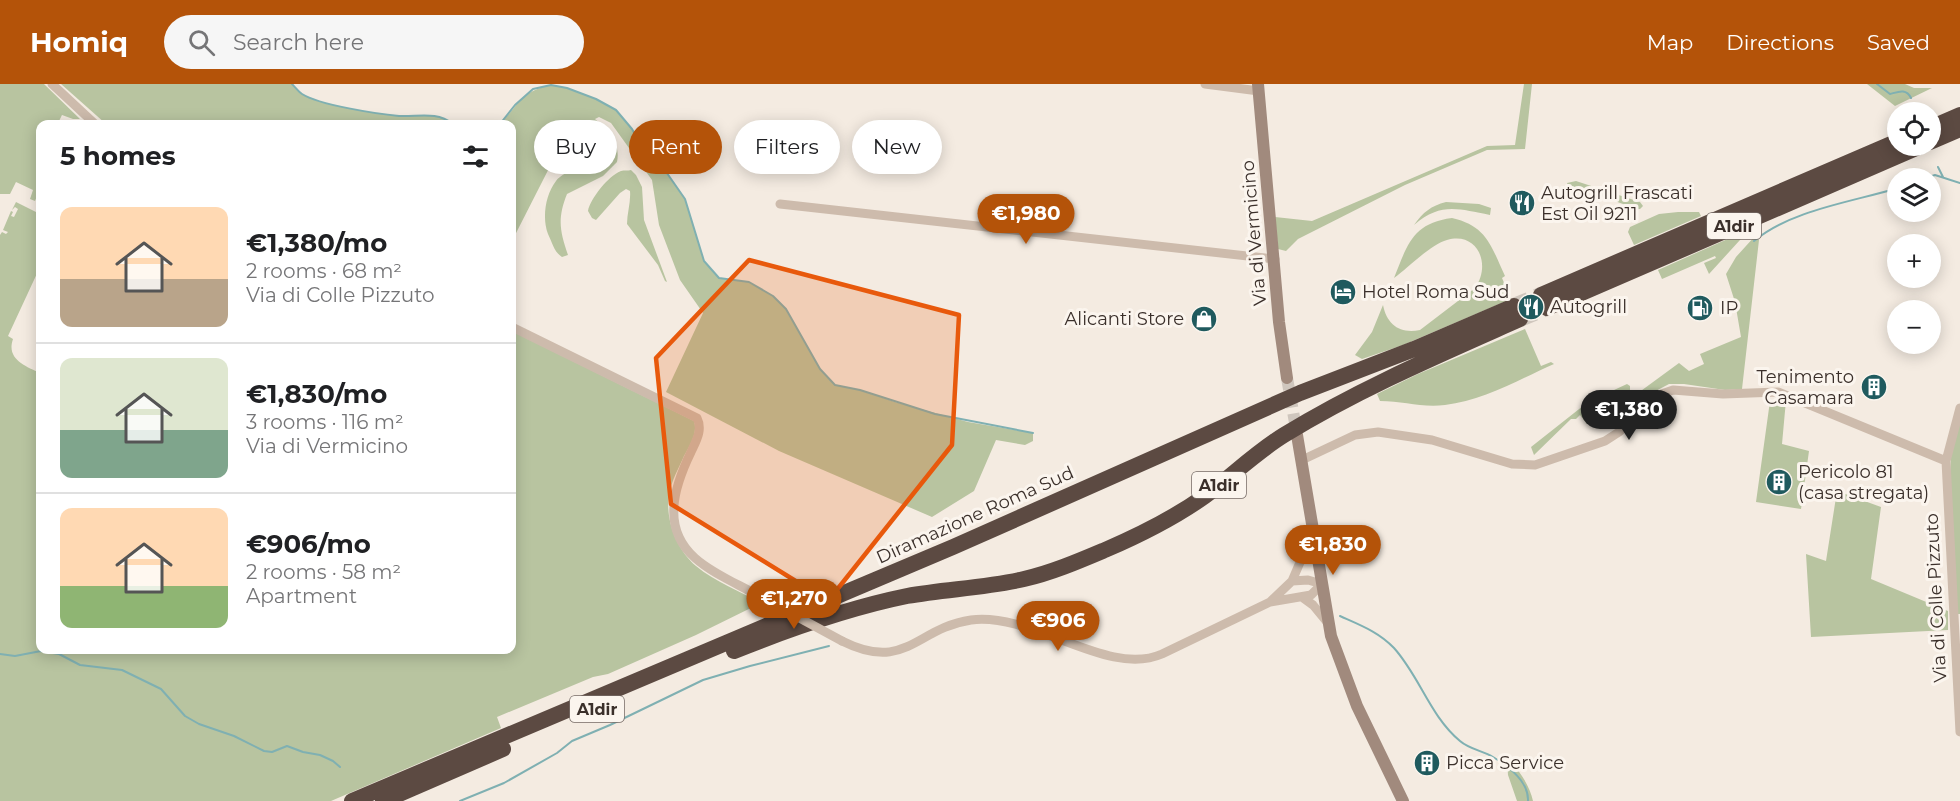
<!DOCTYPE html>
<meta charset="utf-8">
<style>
body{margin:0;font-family:Montserrat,sans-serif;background:#f6f6f6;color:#202124;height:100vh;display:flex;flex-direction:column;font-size:22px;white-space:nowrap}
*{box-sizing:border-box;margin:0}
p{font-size:20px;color:#757577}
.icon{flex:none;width:33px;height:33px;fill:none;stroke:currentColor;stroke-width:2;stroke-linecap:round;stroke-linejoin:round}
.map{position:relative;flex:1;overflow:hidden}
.sheet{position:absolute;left:36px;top:36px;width:480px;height:534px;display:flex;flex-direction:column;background:#fff;border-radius:12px;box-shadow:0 3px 15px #0003}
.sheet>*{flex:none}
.guide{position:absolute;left:534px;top:36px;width:570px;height:54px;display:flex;gap:12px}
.controls{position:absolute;left:1887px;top:18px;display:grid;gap:12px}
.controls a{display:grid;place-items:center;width:54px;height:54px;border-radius:50%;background:#fff;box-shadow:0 3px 15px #0003;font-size:30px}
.price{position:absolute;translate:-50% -51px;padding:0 14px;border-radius:21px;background:#b45309;color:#fff;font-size:20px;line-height:39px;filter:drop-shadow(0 2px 3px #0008)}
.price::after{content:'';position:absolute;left:50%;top:36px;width:18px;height:14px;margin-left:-9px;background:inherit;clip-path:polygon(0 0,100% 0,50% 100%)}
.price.active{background:#222;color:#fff}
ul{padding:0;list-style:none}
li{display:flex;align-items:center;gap:18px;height:150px;padding:0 24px}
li+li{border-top:2px solid #e0e0e0}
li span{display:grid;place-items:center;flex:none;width:168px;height:120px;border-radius:12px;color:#555}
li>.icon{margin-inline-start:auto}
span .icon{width:72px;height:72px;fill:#fffc;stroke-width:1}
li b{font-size:26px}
h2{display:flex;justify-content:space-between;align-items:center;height:72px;padding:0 24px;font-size:26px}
.chip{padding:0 21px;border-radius:27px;background:#fff;box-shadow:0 3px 15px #0003;font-size:21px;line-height:54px}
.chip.active{background:#b45309;color:#fff}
header{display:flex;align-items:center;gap:36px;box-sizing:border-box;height:84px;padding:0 30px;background:#b45309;color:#fff}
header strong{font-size:28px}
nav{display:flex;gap:33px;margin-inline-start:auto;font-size:21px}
.search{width:420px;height:54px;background:#f6f6f6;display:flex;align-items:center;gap:15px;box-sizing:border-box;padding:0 21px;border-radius:33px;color:#757577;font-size:22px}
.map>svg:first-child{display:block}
</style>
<header>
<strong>Homiq</strong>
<div class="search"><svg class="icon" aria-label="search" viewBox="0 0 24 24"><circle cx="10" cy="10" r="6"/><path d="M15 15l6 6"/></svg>Search here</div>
<nav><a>Map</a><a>Directions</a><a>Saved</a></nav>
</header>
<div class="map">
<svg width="1960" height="717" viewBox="0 0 1960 717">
<rect width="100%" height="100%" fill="#f4ebe1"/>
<path fill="#b8c4a0" d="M0,0H44L80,35H73L62,31L59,37L67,40H40V105L35,117L30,115L33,106L16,98L10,110H0Z
M61,0H292C295,3 299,8 302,10C319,21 378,30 399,32C419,33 436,27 453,40H106Z
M1524,0H1532L1525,65L1487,66L1405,101L1298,155L1286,167L1278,165L1275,133L1312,137L1487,62L1515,61Z
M1867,0H1905L1914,4H1932L1895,22Z
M551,1L567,4L596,15L616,26L632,45L646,69L662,82L685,115L704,177L719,194L749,198L773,212L786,225L820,285L835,301L860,306L895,318L968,338L1033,349V357L1025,361L996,356L974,407L932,433L779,367L666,308L703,229L680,196L659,141L652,96L611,39L599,33L595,35C608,47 621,59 617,78L603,92L567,110C557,135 560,147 568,171L562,173C554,168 552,158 548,150C542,135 545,111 556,97C565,85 597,81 594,61C593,50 576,49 568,47L512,157V40H500C520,20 519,8 551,1Z
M631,86L636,91L642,103L644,136L667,198L665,197L658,181L627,140C627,129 631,118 630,107L626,105L620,109L596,136L592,134L588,127C590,115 609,91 621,87C624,86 628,87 631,86Z
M1576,97L1640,118L1643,122L1640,125L1628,126L1623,120L1576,103L1569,104L1567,99Z
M16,118L40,130V183L8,252L13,255C6,275 25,282 40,289V566H512V247L694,337C698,349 690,361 684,372C679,384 671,397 669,411C665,436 677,466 696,482C715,498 740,507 761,519L696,551L608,590L593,593L497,633L501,644L331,717H0V151L2,148L6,150L8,148L3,146L11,127L13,128L11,132L14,133L18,125L15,123L12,126Z
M1446,118L1479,120L1491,124L1490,131C1458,125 1441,118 1414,141C1423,128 1431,122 1446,118Z
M1678,128H1699L1701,132L1634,161L1628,148L1630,143L1659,130Z
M1452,134C1487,142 1491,162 1505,192L1502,194L1511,215L1403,261L1362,275L1355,271L1372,248L1383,221C1387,241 1400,250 1420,246L1475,204C1492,180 1477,147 1447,156C1431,160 1408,184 1394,194C1407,162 1412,139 1452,134Z
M1750,145L1709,190L1704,179L1716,174L1715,172L1662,195L1658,186Z
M1755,152L1759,156L1742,305L1725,306L1684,300H1669L1652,309L1616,343L1608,331L1679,279L1689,287L1704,280L1700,270L1741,253L1735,218L1726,190L1736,173Z
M1525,245L1541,282L1551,278L1554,280C1520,295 1483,317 1445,321C1422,324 1403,317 1380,317L1377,310L1418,290Z
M1627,300L1630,302V306L1587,340L1580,331L1576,335H1571L1534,371L1531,363L1588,318Z
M1779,315L1786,316L1782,360L1809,367L1801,425L1756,418L1770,317L1776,318Z
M1960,337V530H1957L1950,390L1951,373Z
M1837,407L1881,423L1871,495L1948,527V546L1811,553L1806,470L1826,477Z
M1507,675C1519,685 1530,702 1533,717H1517L1508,691Z"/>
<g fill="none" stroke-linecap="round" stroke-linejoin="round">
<path stroke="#7fb0b2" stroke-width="2" d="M292,0C295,3 299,8 302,10C319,21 378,30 399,32C419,33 436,27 453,40
M1877,0L1890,10C1898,8 1906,4 1911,14
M500,40L515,21L533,5L551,1L567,4L596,15L616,26L632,45L646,69L662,82L685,115L704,177L719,194L749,198L773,212L786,225L820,285L835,301L860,306L935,330L1033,349
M1938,83L1943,93
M1926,94L1935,91L1960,99
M1754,157C1791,126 1852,118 1898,104
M1340,532C1360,541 1379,548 1394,564C1420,593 1430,632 1460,657C1469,665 1483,667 1493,673C1508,682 1529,698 1528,717
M0,570L15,572L41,567L59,570L80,581L122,586L161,605L185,632L199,640L234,652L264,667L272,668L287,662L303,668L320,671L333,677L340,683
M460,717L504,699L557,669L572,657L610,641L703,596L750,582L829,562"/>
<path stroke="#cfc6bd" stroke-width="12" stroke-dasharray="12 6" stroke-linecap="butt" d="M1287,294L1297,350"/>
<path stroke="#cfc6bd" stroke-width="16" stroke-dasharray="16 8" stroke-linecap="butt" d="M1514,222L1541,211
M1520,235L1547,224"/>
<path stroke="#cdbbac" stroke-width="9" d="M52,0L95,40
M1205,0L1259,7
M780,120L1275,175
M512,243L697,334C703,346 696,357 691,368C674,403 661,444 695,474C713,490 738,500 759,512
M1960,324L1946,377L1960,648
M1302,376L1355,351L1378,348L1432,356L1512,380L1535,381L1605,357L1619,348L1656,312L1673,306L1723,310L1778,308L1946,377
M1292,497L1313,448
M1302,513L1313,521L1327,538
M842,557C906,589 916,544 971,536C1034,528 1107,594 1162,570L1270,518L1311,511L1322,500L1308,496L1292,497L1270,518"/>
<path stroke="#a18a7d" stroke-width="12" d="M1258,0L1279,238L1287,294
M1297,351L1331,552L1357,622L1403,717"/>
<path stroke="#5c4a42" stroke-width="16" d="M1930,44L1960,31
M1930,58L1960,45
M1541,211L1898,57
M1547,224L1921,62
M734,567C789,545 848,524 907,512C946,505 985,504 1024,495C1051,489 1079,477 1105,466C1140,451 1174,434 1205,412C1232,392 1255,369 1284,351C1359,305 1439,271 1520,235
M352,717L953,463L1300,309L1414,265L1514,222
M383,717L503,665"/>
<path stroke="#cdbbac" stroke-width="9" d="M759,512L842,557"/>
</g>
<path fill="#e8590c" fill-opacity="0.2" stroke="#e8590c" stroke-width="4.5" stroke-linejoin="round" d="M749,176L959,231L952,361L828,517L671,420L656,274Z"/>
<defs>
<symbol id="restaurant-disc" viewBox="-11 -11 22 22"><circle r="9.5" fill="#1f5a5e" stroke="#fbf5ee"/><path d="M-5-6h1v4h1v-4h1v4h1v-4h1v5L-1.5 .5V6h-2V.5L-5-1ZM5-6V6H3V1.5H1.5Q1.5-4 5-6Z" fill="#fff"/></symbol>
<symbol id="hotel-disc" viewBox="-11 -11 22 22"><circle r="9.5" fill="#1f5a5e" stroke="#fbf5ee"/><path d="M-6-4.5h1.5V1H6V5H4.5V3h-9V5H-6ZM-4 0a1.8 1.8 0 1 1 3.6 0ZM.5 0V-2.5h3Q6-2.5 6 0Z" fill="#fff"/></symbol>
<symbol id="fuel-disc" viewBox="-11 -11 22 22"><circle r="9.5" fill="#1f5a5e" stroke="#fbf5ee"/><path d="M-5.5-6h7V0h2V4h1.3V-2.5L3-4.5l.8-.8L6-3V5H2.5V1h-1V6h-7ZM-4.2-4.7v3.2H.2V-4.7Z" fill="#fff"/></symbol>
<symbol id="shop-disc" viewBox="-11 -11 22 22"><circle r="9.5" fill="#1f5a5e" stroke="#fbf5ee"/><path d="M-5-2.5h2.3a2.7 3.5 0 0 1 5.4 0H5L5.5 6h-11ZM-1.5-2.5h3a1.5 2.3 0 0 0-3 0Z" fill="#fff"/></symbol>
<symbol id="building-disc" viewBox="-11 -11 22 22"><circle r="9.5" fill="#1f5a5e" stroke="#fbf5ee"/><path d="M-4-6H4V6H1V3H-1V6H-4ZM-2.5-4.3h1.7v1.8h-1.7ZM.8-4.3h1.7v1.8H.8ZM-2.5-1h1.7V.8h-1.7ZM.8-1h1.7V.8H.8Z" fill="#fff"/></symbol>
</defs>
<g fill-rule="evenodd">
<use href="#restaurant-disc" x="1507" y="104" width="30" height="30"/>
<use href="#hotel-disc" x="1328" y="193" width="30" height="30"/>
<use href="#restaurant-disc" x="1516" y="208" width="30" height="30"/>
<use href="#fuel-disc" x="1685" y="209" width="30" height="30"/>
<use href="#shop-disc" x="1189" y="220" width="30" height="30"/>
<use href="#building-disc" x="1859" y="288" width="30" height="30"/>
<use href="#building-disc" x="1764" y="383" width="30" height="30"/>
<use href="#building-disc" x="1412" y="664" width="30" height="30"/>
</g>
<g text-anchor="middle" stroke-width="6" stroke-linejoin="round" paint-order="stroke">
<g fill="#fbf5ee" stroke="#756b66" stroke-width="1.5">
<rect x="1707" y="129" width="54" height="26" rx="4.5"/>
<rect x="1192" y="388" width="54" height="26" rx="4.5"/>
<rect x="570" y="612" width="54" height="26" rx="4.5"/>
</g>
<g font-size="16" font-weight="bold" fill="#3b302b">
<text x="1734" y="148">A1dir</text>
<text x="1219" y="407">A1dir</text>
<text x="597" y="631">A1dir</text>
</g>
<g font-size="18" fill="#3b302b" stroke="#fbf5ee" text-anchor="start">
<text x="1541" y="115">Autogrill Frascati<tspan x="1541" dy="21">Est Oil 9211</tspan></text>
<text x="1362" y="214">Hotel Roma Sud</text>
<text x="1550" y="229">Autogrill</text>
<text x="1720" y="230">IP</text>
<text x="1184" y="241" text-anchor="end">Alicanti Store</text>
<text x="1854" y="299" text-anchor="end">Tenimento<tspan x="1854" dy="21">Casamara</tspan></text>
<text x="1798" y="394">Pericolo 81<tspan x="1798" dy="21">(casa stregata)</tspan></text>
<text x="1446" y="685">Picca Service</text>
</g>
<g font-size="18" fill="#3b302b" stroke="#fbf5ee">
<text transform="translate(1254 149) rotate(-95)" y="6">Via di Vermicino</text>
<text transform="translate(975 431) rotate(-24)" y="6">Diramazione Roma Sud</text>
<text transform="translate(1936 514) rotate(-93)" y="6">Via di Colle Pizzuto</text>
</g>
</g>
</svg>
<div class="controls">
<a><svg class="icon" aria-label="locate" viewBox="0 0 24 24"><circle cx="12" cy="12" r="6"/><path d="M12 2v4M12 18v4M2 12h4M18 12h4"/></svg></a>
<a><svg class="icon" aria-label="layers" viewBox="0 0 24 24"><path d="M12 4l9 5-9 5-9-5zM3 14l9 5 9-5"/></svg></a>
<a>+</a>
<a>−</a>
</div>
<b class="price" style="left:1026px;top:161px">€1,980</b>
<b class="price active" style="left:1629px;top:357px">€1,380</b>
<b class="price" style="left:1333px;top:492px">€1,830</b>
<b class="price" style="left:794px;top:546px">€1,270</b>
<b class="price" style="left:1058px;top:568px">€906</b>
<div class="guide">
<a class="chip">Buy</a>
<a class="chip active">Rent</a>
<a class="chip">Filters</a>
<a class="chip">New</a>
</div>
<section class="sheet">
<h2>5 homes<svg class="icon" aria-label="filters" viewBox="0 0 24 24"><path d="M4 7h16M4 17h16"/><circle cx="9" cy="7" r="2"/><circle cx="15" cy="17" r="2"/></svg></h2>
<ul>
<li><span style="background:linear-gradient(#ffd9b3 60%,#b9a48a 0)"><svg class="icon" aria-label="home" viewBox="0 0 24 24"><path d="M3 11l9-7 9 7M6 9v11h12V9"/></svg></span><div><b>€1,380/mo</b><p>2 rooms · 68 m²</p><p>Via di Colle Pizzuto</p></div></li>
<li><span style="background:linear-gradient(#dfe7d0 60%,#7fa58c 0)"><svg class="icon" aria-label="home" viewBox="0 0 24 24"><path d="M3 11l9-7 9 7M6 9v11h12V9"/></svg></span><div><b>€1,830/mo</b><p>3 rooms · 116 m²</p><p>Via di Vermicino</p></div></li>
<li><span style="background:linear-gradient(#ffd9b3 65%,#8fb573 0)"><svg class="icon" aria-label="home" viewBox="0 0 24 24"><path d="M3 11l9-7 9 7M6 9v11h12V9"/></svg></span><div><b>€906/mo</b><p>2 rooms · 58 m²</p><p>Apartment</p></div></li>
</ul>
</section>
</div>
